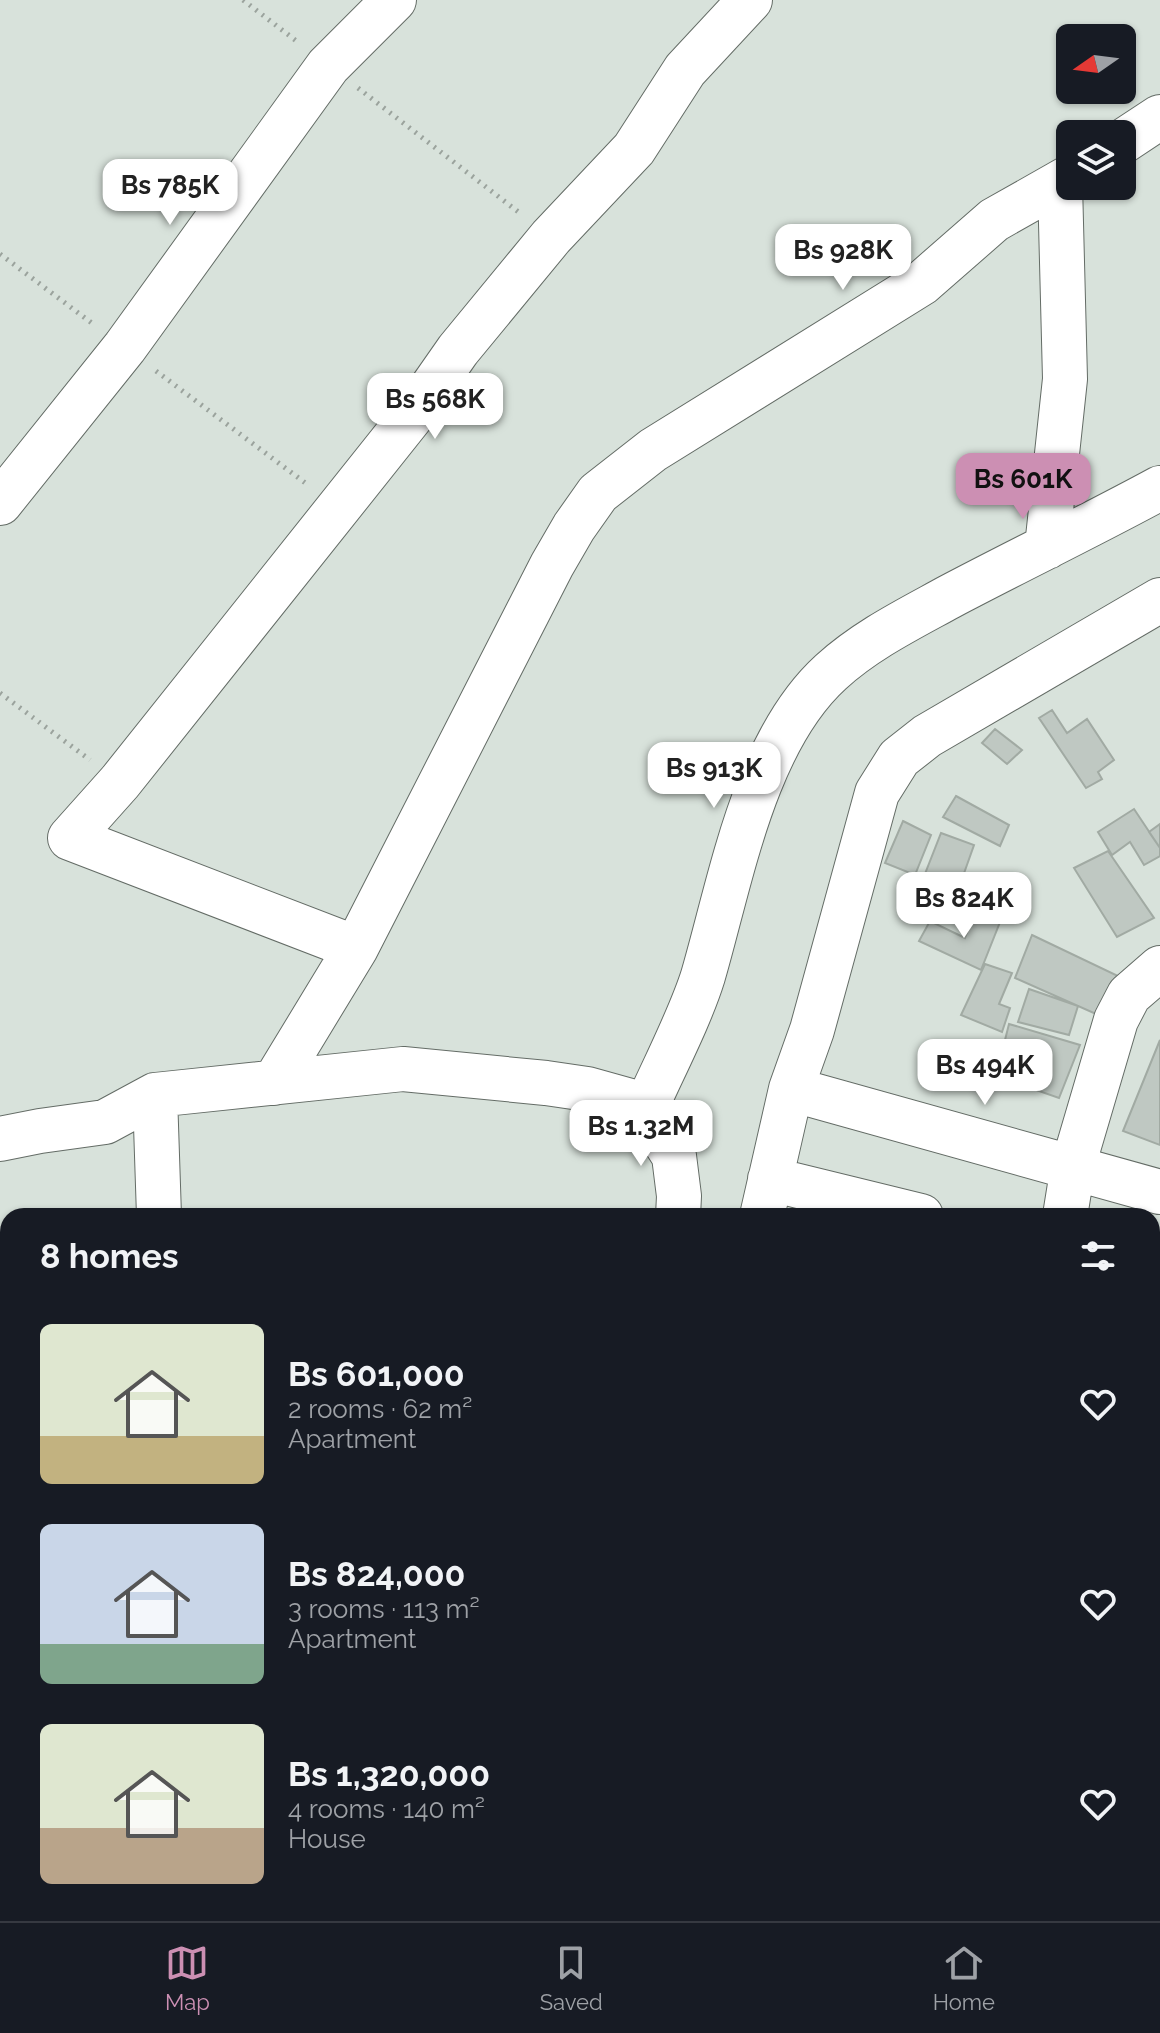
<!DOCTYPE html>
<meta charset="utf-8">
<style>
body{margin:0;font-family:Raleway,sans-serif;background:#242831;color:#f1f3f6;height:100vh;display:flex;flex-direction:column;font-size:30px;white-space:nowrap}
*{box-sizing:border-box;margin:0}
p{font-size:26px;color:#9ea1a6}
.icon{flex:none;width:44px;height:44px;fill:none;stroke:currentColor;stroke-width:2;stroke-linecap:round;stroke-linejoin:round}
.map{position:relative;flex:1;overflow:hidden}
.details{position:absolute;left:0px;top:1208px;width:1160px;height:714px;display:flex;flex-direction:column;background:#171b24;border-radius:24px 24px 0 0;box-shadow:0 2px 6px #0004}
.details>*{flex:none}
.needle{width:52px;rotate:256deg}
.tools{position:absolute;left:1056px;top:24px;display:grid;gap:16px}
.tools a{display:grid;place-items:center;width:80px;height:80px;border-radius:12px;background:#171b24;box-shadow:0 2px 6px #0004;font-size:40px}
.price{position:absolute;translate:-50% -68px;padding:0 18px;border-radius:16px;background:#fff;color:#222;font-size:26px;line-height:52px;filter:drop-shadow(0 2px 4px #0008)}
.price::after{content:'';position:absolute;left:50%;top:48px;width:24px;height:18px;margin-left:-12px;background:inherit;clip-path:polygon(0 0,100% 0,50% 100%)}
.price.on{background:#cc8fb3;color:#111}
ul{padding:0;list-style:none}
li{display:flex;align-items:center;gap:24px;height:200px;padding:0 40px}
li span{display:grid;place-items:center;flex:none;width:224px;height:160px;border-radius:12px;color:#555}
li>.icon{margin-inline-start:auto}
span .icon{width:96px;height:96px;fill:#fffc;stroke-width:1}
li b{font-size:34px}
h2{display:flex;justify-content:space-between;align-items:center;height:96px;padding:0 40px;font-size:34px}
.menu{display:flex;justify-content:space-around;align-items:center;height:112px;border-top:2px solid #363941;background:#171b24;font-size:22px;color:#9ea1a6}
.menu a{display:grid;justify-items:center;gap:4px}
.menu .on{color:#cc8fb3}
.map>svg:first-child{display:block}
</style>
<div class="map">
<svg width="1160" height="1921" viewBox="0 0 1160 1921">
<rect width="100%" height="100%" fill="#d8e2db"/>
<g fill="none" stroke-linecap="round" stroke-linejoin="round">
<path stroke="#7a9b83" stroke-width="10" d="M1152,1876L1160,1880"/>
</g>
<path fill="#bfc8c2" stroke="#a1aaa3" stroke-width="2" d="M1052,710L1067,733L1087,719L1114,760L1098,772L1102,779L1086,788L1039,718Z
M995,729L1022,750L1007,764L982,743Z
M956,796L1009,825L1000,846L943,817Z
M1134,809L1160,848V856L1144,865L1130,842L1112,855L1098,832Z
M903,821L931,835L915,875L885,863Z
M1160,824V848L1149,832Z
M941,833L974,845L957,893L923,879Z
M1108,851L1154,918L1117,937L1074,868Z
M974,913L1000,922L981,970L919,941L930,921L965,938Z
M1032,935L1118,976L1105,1018L1015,978Z
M985,964L1012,973L999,1004L1010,1008L1002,1032L961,1015Z
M1029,989L1078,1006L1069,1035L1018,1022Z
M1009,1024L1080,1045L1059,1098L996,1076Z
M1160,1040V1145L1123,1131Z
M1152,1341L1160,1342V1411L1157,1425H1152Z
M1152,1441L1157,1442L1152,1474Z
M483,1914H549V1921H484Z"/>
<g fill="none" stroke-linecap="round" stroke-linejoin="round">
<defs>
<path id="minor" d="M1122,142L1160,117
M0,503L125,347L328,66L394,0
M1047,547L1065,379L1060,184
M356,948L70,838L120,782L414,413L458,350L551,237L634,149L685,70L750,0
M274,1083L356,948L552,565L574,527L598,493L653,450L922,283L994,220L1070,177
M791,1089L1160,1192
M155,1095L159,1216
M645,1110C663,1069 690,1018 703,976C731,880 754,742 831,672C866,640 909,619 949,597C1019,560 1090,526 1160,488
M0,1139L40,1131L105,1122L155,1095L403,1069L546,1083L587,1089L630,1101L645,1110L674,1156L679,1196L678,1216
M770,1179L921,1216
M762,1216L791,1089L812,1030L877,793L899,758L927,736L1160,600
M1065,1216L1073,1166L1116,1020L1129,995L1160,968
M1152,1278L1160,1281
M0,1398L8,1399
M0,1537L8,1538
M0,1734L8,1733
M0,1775L8,1792
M1152,1840L1160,1843
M795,1914L818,1921
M0,1916L8,1884
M400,1921L401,1914
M454,1921V1914"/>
</defs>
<use href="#minor" stroke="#646c66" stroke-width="46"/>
<path stroke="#9ba39d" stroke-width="5" stroke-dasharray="2 6" stroke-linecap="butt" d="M243,0L299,43
M358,88L521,214
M0,254L93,324
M156,371L308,485
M0,693L90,760"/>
<use href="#minor" stroke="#fff" stroke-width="44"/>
</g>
</svg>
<div class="tools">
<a><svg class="needle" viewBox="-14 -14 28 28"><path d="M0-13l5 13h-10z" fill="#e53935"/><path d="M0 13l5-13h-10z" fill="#9ea1a6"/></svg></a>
<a><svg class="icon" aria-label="layers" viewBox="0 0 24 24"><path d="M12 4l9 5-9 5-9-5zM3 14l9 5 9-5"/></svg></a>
</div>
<b class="price" style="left:170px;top:227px">Bs 785K</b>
<b class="price" style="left:843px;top:292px">Bs 928K</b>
<b class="price" style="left:435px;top:441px">Bs 568K</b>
<b class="price on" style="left:1023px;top:521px">Bs 601K</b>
<b class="price" style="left:714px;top:810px">Bs 913K</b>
<b class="price" style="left:964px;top:940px">Bs 824K</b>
<b class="price" style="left:985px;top:1107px">Bs 494K</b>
<b class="price" style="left:641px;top:1168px">Bs 1.32M</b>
<section class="details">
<h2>8 homes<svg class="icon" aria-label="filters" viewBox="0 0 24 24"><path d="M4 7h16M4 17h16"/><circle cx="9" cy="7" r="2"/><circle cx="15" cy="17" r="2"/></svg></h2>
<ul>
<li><span style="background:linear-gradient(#dfe7d0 70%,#c2b280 0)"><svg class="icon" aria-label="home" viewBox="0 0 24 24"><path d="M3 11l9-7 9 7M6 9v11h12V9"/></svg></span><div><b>Bs 601,000</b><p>2 rooms · 62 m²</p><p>Apartment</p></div><svg class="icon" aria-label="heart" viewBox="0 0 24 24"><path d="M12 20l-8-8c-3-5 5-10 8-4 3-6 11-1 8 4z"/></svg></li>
<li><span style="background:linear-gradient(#c9d6e8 75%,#7fa58c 0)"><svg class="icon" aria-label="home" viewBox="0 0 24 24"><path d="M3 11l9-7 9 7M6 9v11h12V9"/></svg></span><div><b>Bs 824,000</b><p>3 rooms · 113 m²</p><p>Apartment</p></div><svg class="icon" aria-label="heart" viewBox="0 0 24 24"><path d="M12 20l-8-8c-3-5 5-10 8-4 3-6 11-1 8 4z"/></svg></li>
<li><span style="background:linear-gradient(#dfe7d0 65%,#b9a48a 0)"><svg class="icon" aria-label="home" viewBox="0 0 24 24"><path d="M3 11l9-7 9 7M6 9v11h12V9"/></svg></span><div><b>Bs 1,320,000</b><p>4 rooms · 140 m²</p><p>House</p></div><svg class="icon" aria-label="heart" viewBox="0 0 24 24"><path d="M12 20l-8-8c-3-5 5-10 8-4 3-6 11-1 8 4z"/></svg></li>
</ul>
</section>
</div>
<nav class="menu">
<a class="on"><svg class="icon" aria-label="map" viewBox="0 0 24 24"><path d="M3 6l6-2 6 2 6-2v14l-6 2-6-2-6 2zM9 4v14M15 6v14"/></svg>Map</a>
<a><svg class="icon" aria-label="saved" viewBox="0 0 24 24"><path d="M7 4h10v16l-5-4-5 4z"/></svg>Saved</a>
<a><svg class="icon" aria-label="home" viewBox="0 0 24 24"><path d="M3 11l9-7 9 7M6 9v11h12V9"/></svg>Home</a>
</nav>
